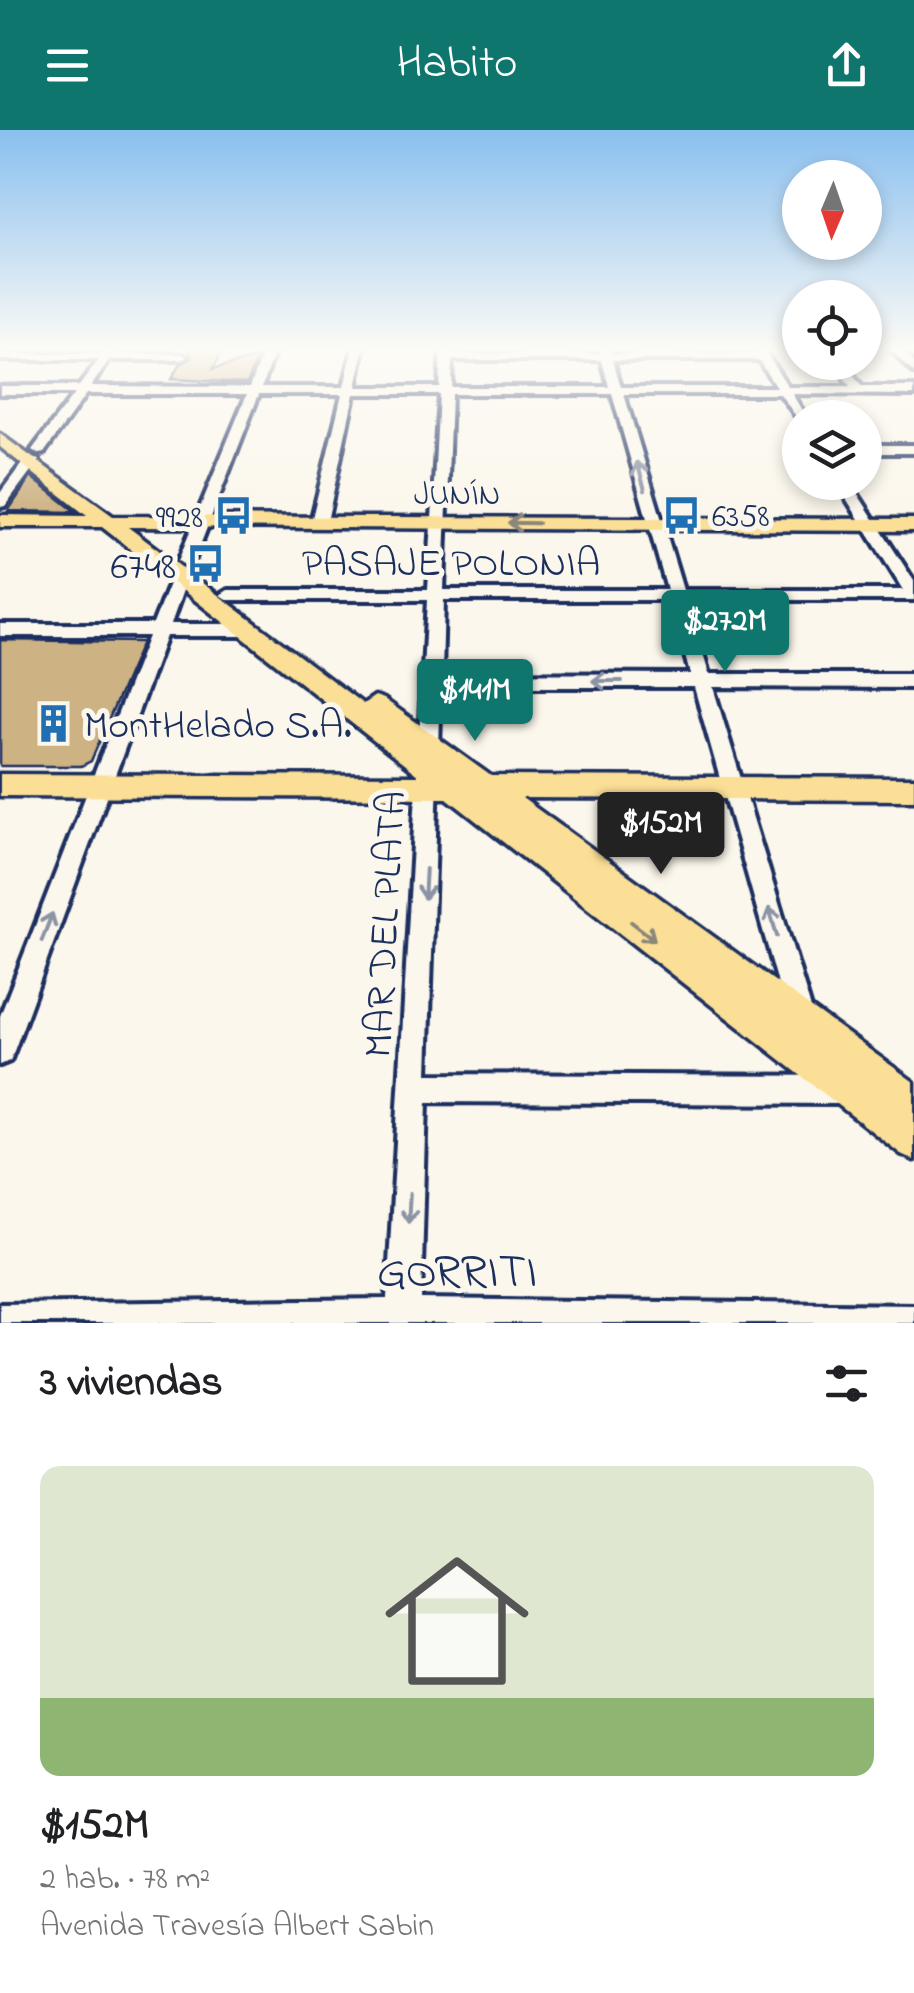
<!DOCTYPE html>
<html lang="es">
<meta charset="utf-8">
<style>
body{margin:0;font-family:"Indie Flower",sans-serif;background:#f2f2f2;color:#202124;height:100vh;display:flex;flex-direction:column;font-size:38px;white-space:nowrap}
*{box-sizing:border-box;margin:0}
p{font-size:32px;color:#757577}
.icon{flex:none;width:55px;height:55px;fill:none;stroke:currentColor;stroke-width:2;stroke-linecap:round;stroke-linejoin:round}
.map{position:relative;height:1193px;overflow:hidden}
.side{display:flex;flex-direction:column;background:#fff;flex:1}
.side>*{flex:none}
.needle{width:65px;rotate:182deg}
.tools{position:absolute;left:782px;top:30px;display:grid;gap:20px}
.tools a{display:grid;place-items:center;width:100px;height:100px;border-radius:50%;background:#fff;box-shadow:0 5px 15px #0003;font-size:50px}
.price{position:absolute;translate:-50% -85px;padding:0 22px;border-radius:10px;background:#0f766e;color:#fff;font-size:32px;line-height:65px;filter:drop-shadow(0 2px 5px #0008)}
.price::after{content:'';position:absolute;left:50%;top:60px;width:30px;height:22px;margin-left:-15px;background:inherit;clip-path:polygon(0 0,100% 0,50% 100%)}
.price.active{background:#222;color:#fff}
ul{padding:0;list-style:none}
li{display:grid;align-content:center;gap:20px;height:530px;padding:0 40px}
li span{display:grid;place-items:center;height:310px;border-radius:20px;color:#555}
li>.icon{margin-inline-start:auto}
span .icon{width:180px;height:180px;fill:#fffc;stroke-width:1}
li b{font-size:42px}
h2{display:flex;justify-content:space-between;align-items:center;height:120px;padding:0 40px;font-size:42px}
header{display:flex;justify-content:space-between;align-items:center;height:130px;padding:0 40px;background:#0f766e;color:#fff;font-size:45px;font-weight:600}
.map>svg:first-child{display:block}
</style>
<header><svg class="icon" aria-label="menu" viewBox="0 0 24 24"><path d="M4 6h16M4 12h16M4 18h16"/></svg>Habito<svg class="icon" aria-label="share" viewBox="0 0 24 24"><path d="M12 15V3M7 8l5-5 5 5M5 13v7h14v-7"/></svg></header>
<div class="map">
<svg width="914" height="1193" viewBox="0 0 914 1193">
<rect width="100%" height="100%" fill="#fbf7ec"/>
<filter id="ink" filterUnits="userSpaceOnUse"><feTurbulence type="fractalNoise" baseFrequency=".01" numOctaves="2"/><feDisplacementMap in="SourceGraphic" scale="20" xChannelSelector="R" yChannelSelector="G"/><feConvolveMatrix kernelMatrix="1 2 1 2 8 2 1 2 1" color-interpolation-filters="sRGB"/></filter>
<g filter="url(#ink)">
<path fill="#cdb283" stroke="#1b2f5e" stroke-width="2.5" d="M189,218H224L213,239L258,227L247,253L171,249L180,234L192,228Z
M31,347L76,382L8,381Z
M0,510L142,512L91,631L81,636H0Z"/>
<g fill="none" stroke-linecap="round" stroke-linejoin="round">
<defs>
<path id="minor" d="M108,218H116L115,224H182L188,227L182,230H110L91,256L250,257L265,218H276L262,257H344L353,218H364L356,257H439L441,218H453L452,224H600L599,218H610L611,224H755L752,218H763L788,257H850L832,232H843L862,257H914V265L792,264L807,288H800V292L780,264H624L683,460H903L836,352H850L914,451V470H687L709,544H914V558L713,557L813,885L809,894L800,898L791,894L787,885L694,557H441L428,944L847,946L857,950L861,960L857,970L847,974L427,972L421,1169L914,1175V1193H0V1174L387,1169L427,470H228L220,465L228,460H428L439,264H354L327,392L319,397L311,392L342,264H259L194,431L186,436L178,431L247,264H86L44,323L39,324L32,320L74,264H0V256H79L99,230H0V224H104ZM452,230H602L609,257H451ZM613,230H759L776,257H621ZM451,264H612L667,460H444ZM444,470H670L690,544L442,543Z
M889,218H900L914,233V243Z
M865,315H914V323H865Z
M27,327L39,330L5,376L0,377V363Z
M180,441L188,446L171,494H249L258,500L249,506H166L14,921L10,931L0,935V886L148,506H0V494H153L172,446Z"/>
<path id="major" d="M0,304L113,386L914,389V401L128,397L363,574L375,566L384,569L491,646L914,648V670L522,668L914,952V1030L901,1024L447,668L0,666V644L419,646L102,397H0V385L87,386L0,317Z"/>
</defs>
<use href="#minor" stroke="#1b2f5e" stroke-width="8"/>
<use href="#major" stroke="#1b2f5e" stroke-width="7"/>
<use href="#minor" fill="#fbf7ec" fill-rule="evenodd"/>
<use href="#major" fill="#fbdf96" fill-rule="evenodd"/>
</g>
<defs><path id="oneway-shaft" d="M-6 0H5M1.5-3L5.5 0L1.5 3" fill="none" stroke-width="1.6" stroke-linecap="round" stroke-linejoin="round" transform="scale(2.5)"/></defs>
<g stroke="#8b93a5">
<use href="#oneway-shaft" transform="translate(641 346) rotate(-106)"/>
<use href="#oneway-shaft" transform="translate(607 551) rotate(-180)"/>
<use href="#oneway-shaft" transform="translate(425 754) rotate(93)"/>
<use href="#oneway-shaft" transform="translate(773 792) rotate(-106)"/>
<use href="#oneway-shaft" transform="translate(47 797) rotate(-69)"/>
<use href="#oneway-shaft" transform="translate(409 1078) rotate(93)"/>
</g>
<g stroke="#8b877a">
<use href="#oneway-shaft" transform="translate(523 393) rotate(-179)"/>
<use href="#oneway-shaft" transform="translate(643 801) rotate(38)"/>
</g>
</g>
<linearGradient id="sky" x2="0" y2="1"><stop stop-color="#89bfef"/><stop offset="0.57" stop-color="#fdfbf6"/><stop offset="1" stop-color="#fdfbf6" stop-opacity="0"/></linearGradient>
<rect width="914" height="385" fill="url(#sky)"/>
<defs>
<symbol id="bus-bare" viewBox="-9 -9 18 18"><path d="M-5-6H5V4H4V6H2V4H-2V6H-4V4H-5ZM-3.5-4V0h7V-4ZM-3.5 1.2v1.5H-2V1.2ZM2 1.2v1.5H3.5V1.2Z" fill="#1f6fb2" stroke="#fbf7ec" stroke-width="2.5" paint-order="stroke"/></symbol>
<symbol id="building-bare" viewBox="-9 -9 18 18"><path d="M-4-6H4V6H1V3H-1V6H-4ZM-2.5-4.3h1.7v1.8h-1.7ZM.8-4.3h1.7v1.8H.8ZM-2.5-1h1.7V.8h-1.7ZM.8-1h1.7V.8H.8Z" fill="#1f6fb2" stroke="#fbf7ec" stroke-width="2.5" paint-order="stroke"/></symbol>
</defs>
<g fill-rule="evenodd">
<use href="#bus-bare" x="654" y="358" width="55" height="55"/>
<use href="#bus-bare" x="206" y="358" width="55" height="55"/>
<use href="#bus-bare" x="178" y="406" width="55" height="55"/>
<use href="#building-bare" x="26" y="566" width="55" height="55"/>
</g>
<g text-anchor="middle" stroke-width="10" stroke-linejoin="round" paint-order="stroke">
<g font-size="32" fill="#1b2f5e" stroke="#fbf7ec">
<text x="457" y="374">JUNÍN</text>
</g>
<g font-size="32" fill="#1b2f5e" stroke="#fbf7ec" text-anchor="start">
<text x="712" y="396">6358</text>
<text x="203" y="397" text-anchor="end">9928</text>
</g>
<g font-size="40" fill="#1b2f5e" stroke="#fbf7ec">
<text x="451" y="445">PASAJE POLONIA</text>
<text transform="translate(383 794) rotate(-87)" y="14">MAR DEL PLATA</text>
</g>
<g font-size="40" fill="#1b2f5e" stroke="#fbf7ec" text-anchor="end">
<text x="176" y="448">6748</text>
<text x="84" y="607" text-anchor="start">MontHelado S.A.</text>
</g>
<g font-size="48" fill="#1b2f5e" stroke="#fbf7ec">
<text x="457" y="1156">GORRITI</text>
</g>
</g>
</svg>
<div class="tools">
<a><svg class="needle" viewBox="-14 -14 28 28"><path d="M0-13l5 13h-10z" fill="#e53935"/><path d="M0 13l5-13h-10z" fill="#757577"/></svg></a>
<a><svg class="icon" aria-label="locate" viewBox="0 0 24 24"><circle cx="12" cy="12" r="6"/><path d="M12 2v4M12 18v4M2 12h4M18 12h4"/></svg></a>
<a><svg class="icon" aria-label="layers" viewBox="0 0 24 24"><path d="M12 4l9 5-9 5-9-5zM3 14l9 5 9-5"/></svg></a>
</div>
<b class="price" style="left:725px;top:545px">$272M</b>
<b class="price" style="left:475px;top:614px">$141M</b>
<b class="price active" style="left:661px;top:747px">$152M</b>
</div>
<section class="side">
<h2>3 viviendas<svg class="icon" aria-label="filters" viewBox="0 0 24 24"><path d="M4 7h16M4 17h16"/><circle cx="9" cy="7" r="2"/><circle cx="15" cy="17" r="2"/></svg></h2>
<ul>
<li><span style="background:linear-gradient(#dfe7d0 75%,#8fb573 0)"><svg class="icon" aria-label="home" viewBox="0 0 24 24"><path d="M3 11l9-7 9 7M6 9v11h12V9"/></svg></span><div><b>$152M</b><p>2 hab. · 78 m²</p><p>Avenida Travesía Albert Sabin</p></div></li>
</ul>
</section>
